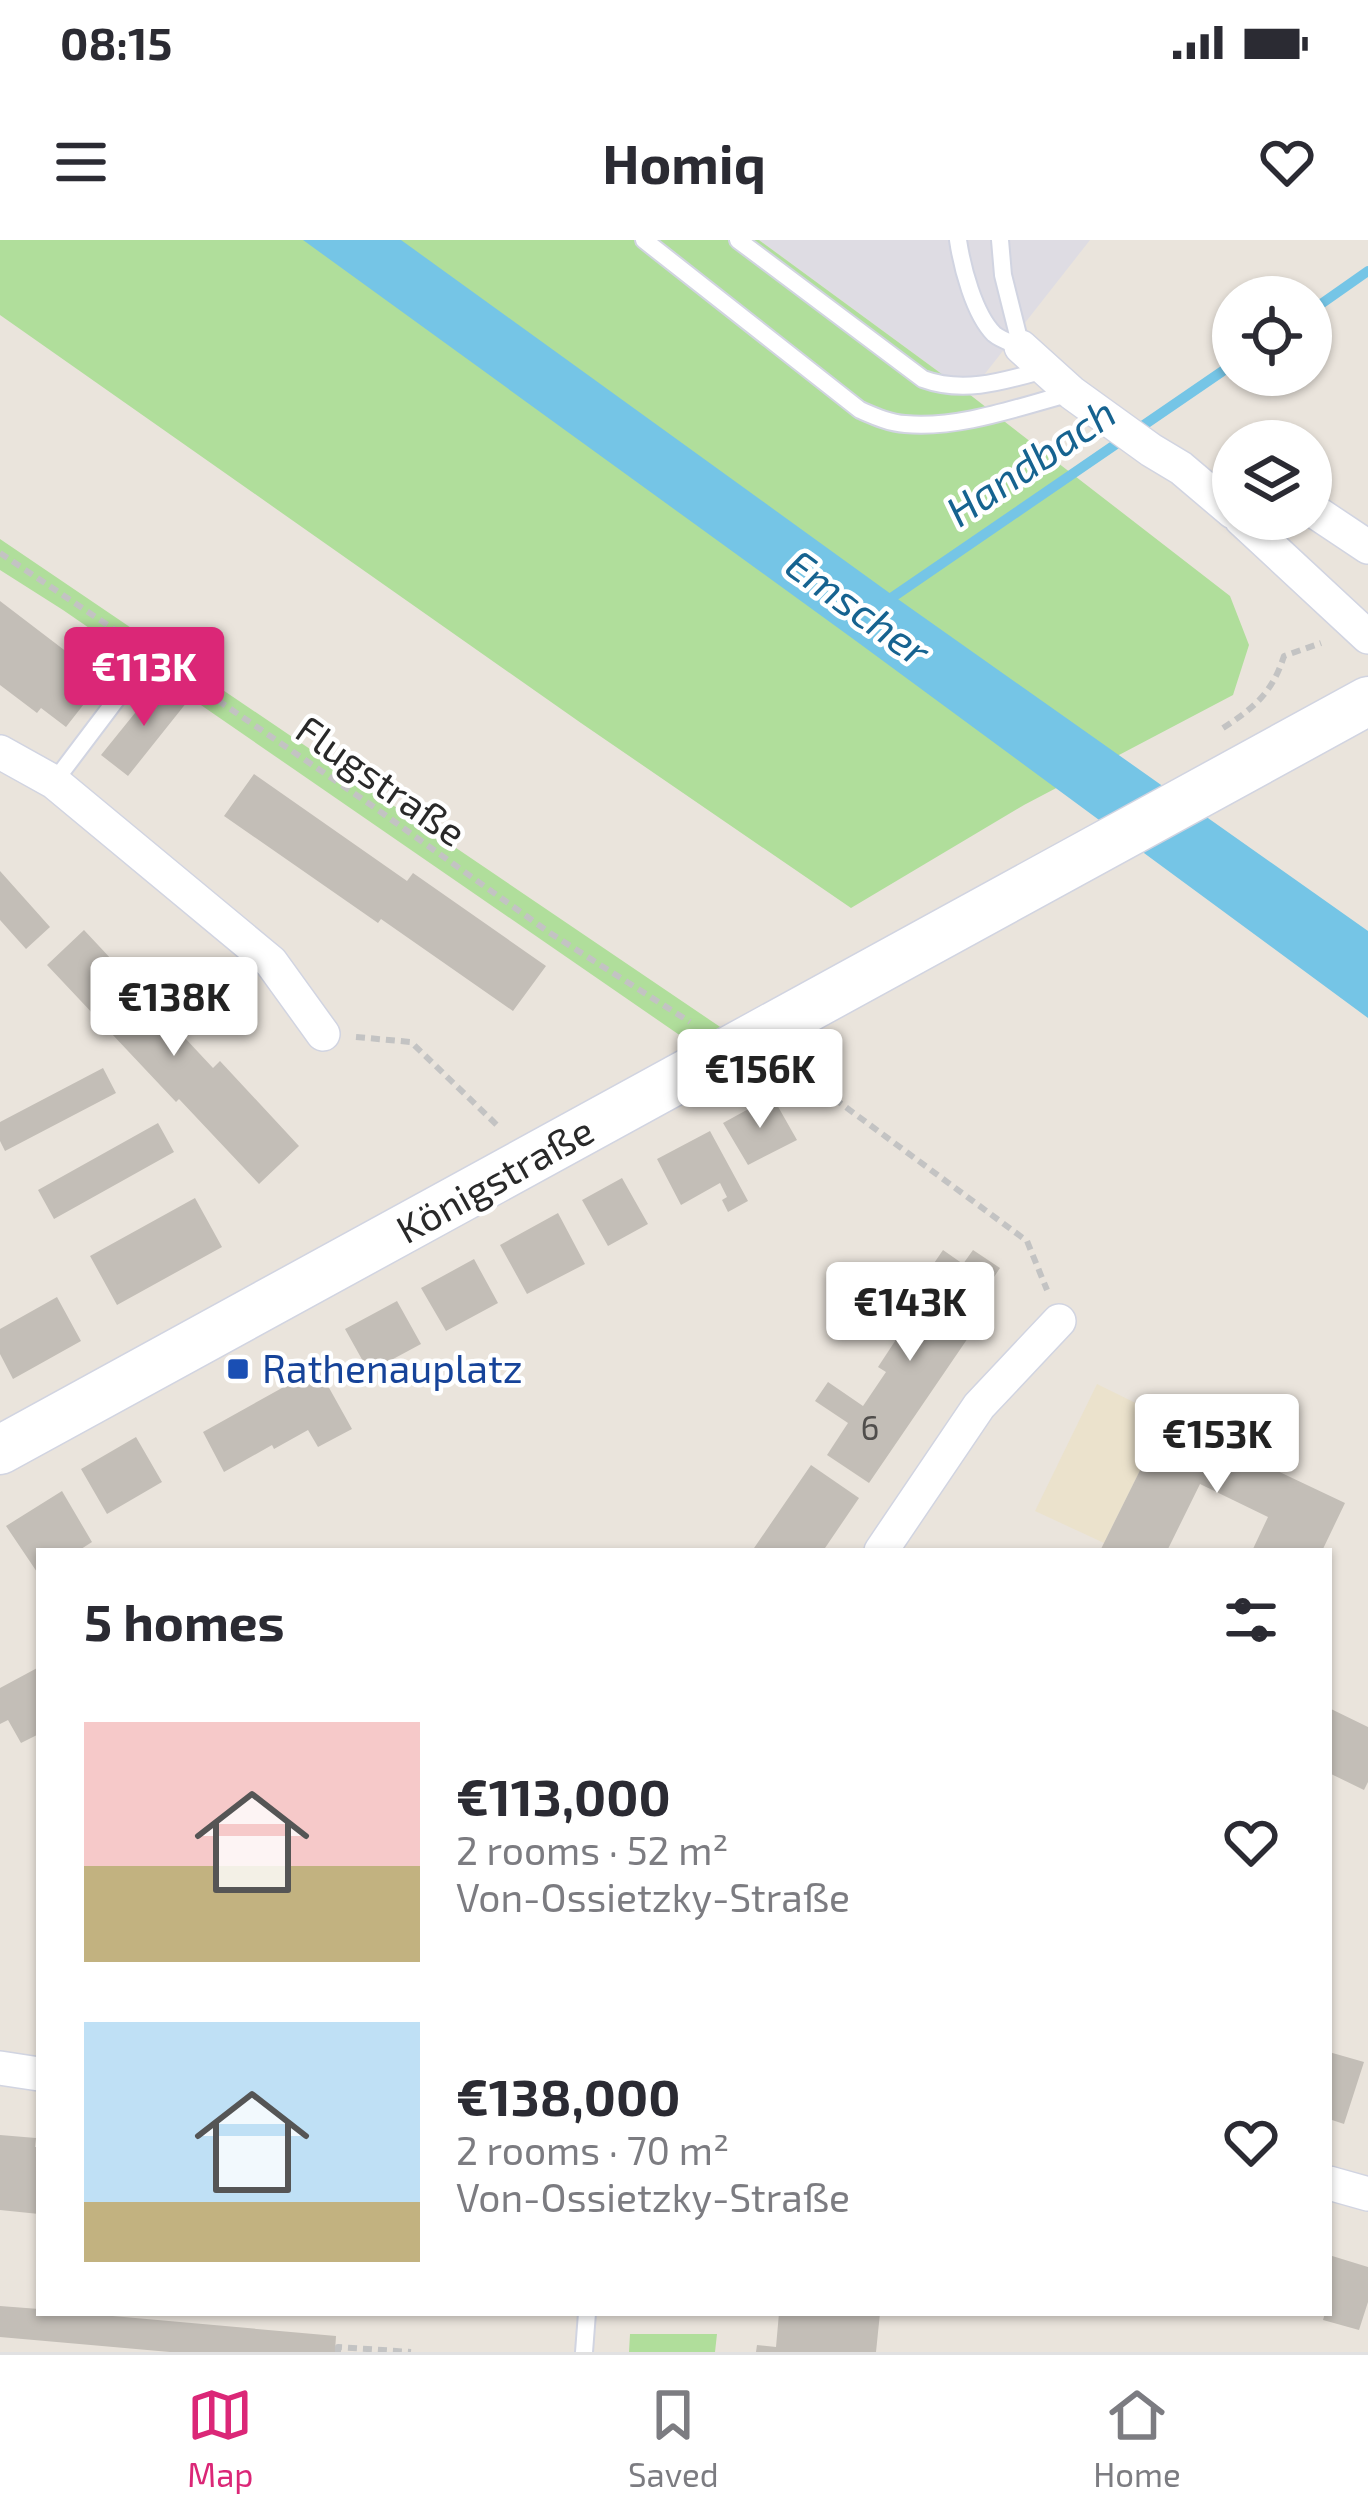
<!DOCTYPE html>
<meta charset="utf-8">
<style>
body{margin:0;font-family:"Exo 2",sans-serif;background:#f2f2f3;color:#2b2b33;height:100vh;display:flex;flex-direction:column;font-size:45px;white-space:nowrap}
*{box-sizing:border-box;margin:0}
p{font-size:39px;color:#7c7c81}
.icon{flex:none;width:66px;height:66px;fill:none;stroke:currentColor;stroke-width:2;stroke-linecap:round;stroke-linejoin:round}
.map{position:relative;flex:1;overflow:hidden}
.sheet{position:absolute;left:36px;top:1308px;width:1296px;height:768px;display:flex;flex-direction:column;background:#fff;border-radius:0px;box-shadow:0 3px 9px #0004}
.sheet>*{flex:none}
.tools{position:absolute;left:1212px;top:36px;display:grid;gap:24px}
.tools a{display:grid;place-items:center;width:120px;height:120px;border-radius:50%;background:#fff;box-shadow:0 3px 9px #0004;font-size:60px}
.price{position:absolute;translate:-50% -102px;padding:0 27px;border-radius:12px;background:#fff;color:#222;font-size:39px;line-height:78px;filter:drop-shadow(0 3px 6px #0008)}
.price::after{content:'';position:absolute;left:50%;top:72px;width:36px;height:27px;margin-left:-18px;background:inherit;clip-path:polygon(0 0,100% 0,50% 100%)}
.price.current{background:#db2777;color:#fff}
ul{padding:0;list-style:none}
li{display:flex;align-items:center;gap:36px;height:300px;padding:0 48px}
li span{display:grid;place-items:center;flex:none;width:336px;height:240px;border-radius:0px;color:#555}
li>.icon{margin-inline-start:auto}
span .icon{width:144px;height:144px;fill:#fffc;stroke-width:1}
li b{font-size:51px}
h2{display:flex;justify-content:space-between;align-items:center;height:144px;padding:0 48px;font-size:51px}
.status{display:flex;justify-content:space-between;align-items:center;height:84px;padding:0 60px;background:#fff;direction:ltr}
.status svg{height:33px;fill:currentColor}
header{display:flex;justify-content:space-between;align-items:center;height:156px;padding:0 48px;background:#fff;font-size:54px;font-weight:700}
.menu{display:flex;justify-content:space-around;align-items:center;height:168px;border-top:3px solid #e1e1e2;background:#fff;font-size:33px;color:#7c7c81}
.menu a{display:grid;justify-items:center;gap:6px}
.menu .current{color:#db2777}
.map>svg:first-child{display:block}
</style>
<div class="status"><b>08:15</b><svg viewBox="0 0 49 12"><path d="M0 12V9h3v3zM5 12V6h3v6zM10 12V3h3v9zM15 12V0h3v12zM26 1h20v11H26zM47 4h2v5h-2z"/></svg></div>
<header><svg class="icon" aria-label="menu" viewBox="0 0 24 24"><path d="M4 6h16M4 12h16M4 18h16"/></svg>Homiq<svg class="icon" aria-label="heart" viewBox="0 0 24 24"><path d="M12 20l-8-8c-3-5 5-10 8-4 3-6 11-1 8 4z"/></svg></header>
<div class="map">
<svg width="1368" height="2112" viewBox="0 0 1368 2112">
<rect width="100%" height="100%" fill="#eae4dc"/>
<path fill="#dedce3" d="M759,0H1090L969,154Z"/>
<path fill="#ebe2cc" d="M1097,1144L1166,1178L1104,1303L1035,1271Z"/>
<path fill="#b0de9b" d="M0,0H759L969,154L1230,356L1249,405L1233,455L1024,565L851,668L581,483L0,75Z
M0,299L735,797L707,814L63,370L0,330Z
M630,2094H717L715,2112H629Z"/>
<path fill="#75c5e6" d="M303,0H401L902,362L1368,691V778L856,401Z"/>
<g fill="none" stroke-linecap="round" stroke-linejoin="round">
<path stroke="#75c5e6" stroke-width="10" d="M1311,71L1368,31
M884,363L1233,124"/>
</g>
<path fill="#c3beb7" d="M0,361L76,419L95,393L123,414L66,487L41,468L37,473L0,445Z
M160,442L187,462L128,536L101,515Z
M254,534L407,641L413,633L546,726L513,771L381,679L378,683L224,576Z
M0,631L50,687L26,709L0,680Z
M84,690L213,828L220,821L299,906L259,944L179,859L176,862L47,725Z
M103,828L116,853L5,911L0,901V882Z
M772,856L797,900L748,925L723,883Z
M158,883L174,912L54,979L38,950Z
M710,891L748,961L728,972L722,960L727,957L720,943L681,965L657,919Z
M622,938L648,984L608,1006L582,960Z
M195,958L222,1007L117,1065L90,1016Z
M558,973L585,1024L527,1054L500,1005Z
M943,1010L963,1024L973,1010L1000,1028L960,1088L970,1095L869,1243L827,1215L848,1183L815,1161L828,1142L863,1166L886,1132L878,1127L920,1063L911,1057Z
M474,1019L498,1063L446,1091L421,1048Z
M57,1057L81,1101L13,1139L0,1114V1089Z
M397,1061L421,1104L369,1132L345,1089Z
M318,1128L352,1189L318,1207L308,1190L274,1209L272,1205L224,1232L203,1192Z
M1166,1178L1345,1263L1322,1311H1252L1268,1277L1200,1244L1167,1311H1100Z
M136,1197L162,1242L107,1274L81,1229Z
M811,1225L859,1258L823,1311H752Z
M62,1251L92,1302L78,1311H39V1335L6,1286Z
M39,1427V1494L21,1503L8,1480L0,1484V1448Z
M1329,1468L1368,1487V1542L1364,1550L1329,1533Z
M1329,1812L1364,1822L1344,1884L1329,1879Z
M0,1895L36,1898L35,1907H39V1974L0,1970Z
M1329,2015L1368,2027V2062L1359,2090L1323,2080L1325,2073H1329L1331,2054Z
M0,2066L39,2069V2073H79L336,2096L335,2112H170L0,2097Z
M779,2073H880L876,2112H756L757,2105L776,2107Z"/>
<g fill="none" stroke-linecap="round" stroke-linejoin="round">
<defs>
<path id="service" d="M644,0L860,170C874,176 889,183 905,184C960,189 1018,167 1071,153
M738,0L923,139C964,154 1004,141 1044,130
M958,0C962,27 974,74 994,94C1001,100 1012,103 1021,107
M1000,0L1003,35L1021,107
M54,542L134,436
M584,2112L587,2073"/>
<path id="minor" d="M1021,107L1072,153L1151,210L1181,228L1233,272
M1311,269L1368,307
M1241,279L1368,397
M0,512L54,542L271,722L323,794
M881,1311L979,1166L1059,1081
M0,1828L39,1834
M1329,1943L1368,1954"/>
<path id="secondary" d="M0,1210L1368,461"/>
</defs>
<use href="#service" stroke="#d1d4e1" stroke-width="20"/>
<use href="#minor" stroke="#d1d4e1" stroke-width="36"/>
<use href="#secondary" stroke="#d1d4e1" stroke-width="51"/>
<path stroke="#c3c3c3" stroke-width="6" stroke-dasharray="9 6" stroke-linecap="butt" d="M0,313L145,410
M156,418L371,565L550,693L690,782
M1223,488C1255,467 1272,453 1284,416L1321,403
M356,797L411,802L500,888
M783,828L805,837L1027,1001L1047,1050
M338,2112V2107L411,2112"/>
<use href="#service" stroke="#fff" stroke-width="16"/>
<use href="#minor" stroke="#fff" stroke-width="33"/>
<use href="#secondary" stroke="#fff" stroke-width="48"/>
</g>
<rect fill="#1a4fb4" stroke="#fff" stroke-width="4.5" x="226" y="1117" width="24" height="24" rx="6"/>
<g text-anchor="middle" stroke-width="9" stroke-linejoin="round" paint-order="stroke">
<g font-size="33" fill="#504e4c">
<text x="870" y="1200">6</text>
</g>
<g font-size="39" fill="#292929" stroke="#fff">
<text transform="translate(381 541) rotate(35)" y="14">Flugstraße</text>
<text transform="translate(495 940) rotate(-29)" y="14">Königstraße</text>
</g>
<g font-size="39" fill="#164399" stroke="#fff" text-anchor="start">
<text x="262" y="1143">Rathenauplatz</text>
</g>
<g font-size="42" font-style="italic" fill="#166390" stroke="#fff">
<text transform="translate(1031 222) rotate(-34)" y="15">Handbach</text>
<text transform="translate(858 368) rotate(36)" y="15">Emscher</text>
</g>
</g>
</svg>
<div class="tools">
<a><svg class="icon" aria-label="locate" viewBox="0 0 24 24"><circle cx="12" cy="12" r="6"/><path d="M12 2v4M12 18v4M2 12h4M18 12h4"/></svg></a>
<a><svg class="icon" aria-label="layers" viewBox="0 0 24 24"><path d="M12 4l9 5-9 5-9-5zM3 14l9 5 9-5"/></svg></a>
</div>
<b class="price current" style="left:144px;top:489px">€113K</b>
<b class="price" style="left:174px;top:819px">€138K</b>
<b class="price" style="left:760px;top:891px">€156K</b>
<b class="price" style="left:910px;top:1124px">€143K</b>
<b class="price" style="left:1217px;top:1256px">€153K</b>
<section class="sheet">
<h2>5 homes<svg class="icon" aria-label="filters" viewBox="0 0 24 24"><path d="M4 7h16M4 17h16"/><circle cx="9" cy="7" r="2"/><circle cx="15" cy="17" r="2"/></svg></h2>
<ul>
<li><span style="background:linear-gradient(#f6c9c9 60%,#c2b280 0)"><svg class="icon" aria-label="home" viewBox="0 0 24 24"><path d="M3 11l9-7 9 7M6 9v11h12V9"/></svg></span><div><b>€113,000</b><p>2 rooms · 52 m²</p><p>Von-Ossietzky-Straße</p></div><svg class="icon" aria-label="heart" viewBox="0 0 24 24"><path d="M12 20l-8-8c-3-5 5-10 8-4 3-6 11-1 8 4z"/></svg></li>
<li><span style="background:linear-gradient(#bfe0f5 75%,#c2b280 0)"><svg class="icon" aria-label="home" viewBox="0 0 24 24"><path d="M3 11l9-7 9 7M6 9v11h12V9"/></svg></span><div><b>€138,000</b><p>2 rooms · 70 m²</p><p>Von-Ossietzky-Straße</p></div><svg class="icon" aria-label="heart" viewBox="0 0 24 24"><path d="M12 20l-8-8c-3-5 5-10 8-4 3-6 11-1 8 4z"/></svg></li>
</ul>
</section>
</div>
<nav class="menu">
<a class="current"><svg class="icon" aria-label="map" viewBox="0 0 24 24"><path d="M3 6l6-2 6 2 6-2v14l-6 2-6-2-6 2zM9 4v14M15 6v14"/></svg>Map</a>
<a><svg class="icon" aria-label="saved" viewBox="0 0 24 24"><path d="M7 4h10v16l-5-4-5 4z"/></svg>Saved</a>
<a><svg class="icon" aria-label="home" viewBox="0 0 24 24"><path d="M3 11l9-7 9 7M6 9v11h12V9"/></svg>Home</a>
</nav>
